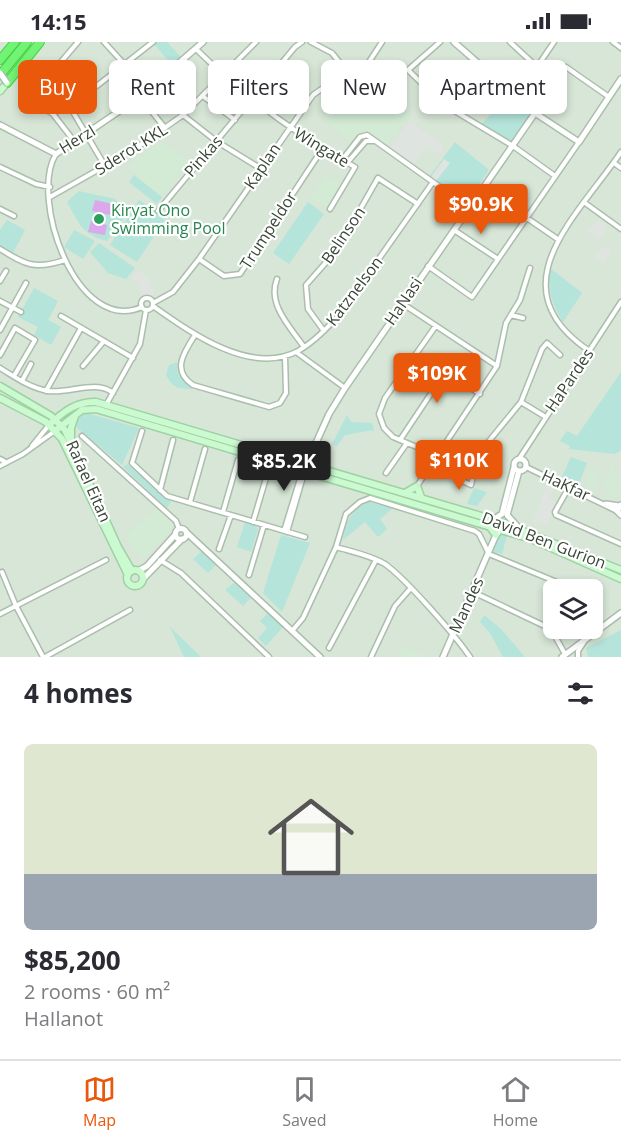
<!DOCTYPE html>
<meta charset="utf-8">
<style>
body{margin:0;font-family:"Open Sans",sans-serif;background:#f7f7f7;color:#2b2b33;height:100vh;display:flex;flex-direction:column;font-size:22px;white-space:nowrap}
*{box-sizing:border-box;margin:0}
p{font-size:20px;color:#7c7c81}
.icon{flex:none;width:33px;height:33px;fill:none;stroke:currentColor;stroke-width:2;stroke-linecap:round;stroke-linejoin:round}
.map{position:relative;height:615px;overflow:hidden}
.drawer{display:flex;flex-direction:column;background:#fff;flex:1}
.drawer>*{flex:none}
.hud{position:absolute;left:18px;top:18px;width:585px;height:54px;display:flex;gap:12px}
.tools{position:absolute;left:543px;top:537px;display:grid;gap:12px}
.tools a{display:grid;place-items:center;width:60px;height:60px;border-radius:9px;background:#fff;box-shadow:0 3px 9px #0003;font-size:30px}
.price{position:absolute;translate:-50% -51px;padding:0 14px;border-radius:6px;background:#ea580c;color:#fff;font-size:20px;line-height:39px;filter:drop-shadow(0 2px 3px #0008)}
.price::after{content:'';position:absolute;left:50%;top:36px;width:18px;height:14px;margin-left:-9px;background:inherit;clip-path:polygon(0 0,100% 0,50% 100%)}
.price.active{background:#222;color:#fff}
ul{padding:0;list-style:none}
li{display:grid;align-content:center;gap:12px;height:318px;padding:0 24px}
li span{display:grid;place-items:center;height:186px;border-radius:9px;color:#555}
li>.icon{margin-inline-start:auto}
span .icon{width:108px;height:108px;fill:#fffc;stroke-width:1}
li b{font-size:26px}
h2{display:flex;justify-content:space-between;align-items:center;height:72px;padding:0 24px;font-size:26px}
.pill{padding:0 21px;border-radius:9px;background:#fff;box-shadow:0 3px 9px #0003;font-size:21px;line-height:54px}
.pill.active{background:#ea580c;color:#fff}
.status{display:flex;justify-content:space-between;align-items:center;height:42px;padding:0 30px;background:#fff;direction:ltr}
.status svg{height:16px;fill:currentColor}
.tabs{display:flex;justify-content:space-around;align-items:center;height:84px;border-top:2px solid #e1e1e2;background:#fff;font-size:16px;color:#7c7c81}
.tabs a{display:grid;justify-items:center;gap:3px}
.tabs .active{color:#ea580c}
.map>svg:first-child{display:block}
</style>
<div class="status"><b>14:15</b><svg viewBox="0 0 49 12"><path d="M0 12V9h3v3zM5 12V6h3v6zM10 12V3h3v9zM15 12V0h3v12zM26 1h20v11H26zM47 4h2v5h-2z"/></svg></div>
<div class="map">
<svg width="621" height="615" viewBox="0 0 621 615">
<rect width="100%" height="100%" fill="#e8f3e9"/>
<path fill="#d7e6d7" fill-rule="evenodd" d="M0,0H621V615H0ZM554,548H592V586H554Z"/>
<path fill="#d3ebd5" d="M369,36L410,71L386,104L361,87L351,99L323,76L335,59Z
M158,99L191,119L162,155L127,126Z
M326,134L342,142L330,167L310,157Z
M613,424L618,439L610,440L611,445L620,444V451L607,453L605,435L612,434L610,425Z
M590,429L598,432L593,447L585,444Z
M158,465L174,484L143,517L124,496Z
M402,604L428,615H398Z"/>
<path fill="#b4e4da" d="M156,0H167L182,16L173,24L154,2Z
M508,52L531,70L511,99L481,83Z
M455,100L489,128L466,161L429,135Z
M134,133L162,155L157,162L129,140Z
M79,149L115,157L128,170L107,199C82,193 79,181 67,160Z
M139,158L166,176L137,220L110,203Z
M308,160L324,172L289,222L273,211Z
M7,178L25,188L13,211L0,204V188Z
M74,188L95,199L83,217L64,205Z
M99,201L135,226L126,237L108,231L90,210Z
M550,226L582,251L563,280C552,263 547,247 550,226Z
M34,246L58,259L48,278L61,285L51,303L34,293L38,285L18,275Z
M177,320L178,331L192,347C178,347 173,346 166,333L169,323Z
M621,330V408L615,412L569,407L570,404L560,399L567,389L577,394Z
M86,371L139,386L122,423L77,386L76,379Z
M347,373L351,380L372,381L374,388L345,393L337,404L332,402Z
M571,415L587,421L579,442L562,435Z
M127,422L171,459L167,466L123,425Z
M474,446L487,450L477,464L467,462Z
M369,460L393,466L380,477L387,487L378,495L365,480L343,498C346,480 351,467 369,460Z
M245,480L255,483L258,487L251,510L237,505Z
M501,492L507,493L502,512L492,510Z
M281,493L310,501L282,570L263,551Z
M202,509L216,523L208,531L193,517Z
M235,540L251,556L243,564L225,548Z
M268,571L283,585L266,604L258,596L267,586L260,579Z
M484,573L501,587L525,615H503L490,591L480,580Z
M170,585L201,615H184Z
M621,588V615H588L586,606Z"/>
<path fill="#e0e4e0" d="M410,79L443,104L442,112L425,105L412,126L388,109Z
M444,117L450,121L436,139L431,135Z
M189,124L196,129L178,154L175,153L170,160L173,163L165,173L155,166Z
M599,178L609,184L600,197L586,189Z
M602,204L612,210L604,222L594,215Z
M138,228L150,238L154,253L142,255L139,240L132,236Z
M548,439L556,442L549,456L557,461L546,484L533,480Z"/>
<path fill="#dba9eb" d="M95,158L117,163L115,174L92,169Z
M91,179L107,183L105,193L88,190Z"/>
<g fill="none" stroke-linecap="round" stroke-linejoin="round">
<defs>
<path id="minor" d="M104,0L125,23
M311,0L332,11L348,31L362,33L367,24
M440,0L408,28L443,62L513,104L555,134
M510,0L549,36L548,47L535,71
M613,0L621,6
M196,7C244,54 296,93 355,125L330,167
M537,25L554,0
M566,25L609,55
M47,37L60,48L105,124
M140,55L165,86
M204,55L235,78
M53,72L98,43L153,0
M183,73L216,99L260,126
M74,99L53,72L32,59L31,55L78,0
M56,112C29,155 76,294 142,265
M342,118L360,95L367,93L468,165
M347,121L366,99H373
M614,121L621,126
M0,125L36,142L50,145
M483,146L559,198
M50,155L133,108L183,73L256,0
M585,161L621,187
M0,167L14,174
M158,169L295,5L302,0
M454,188L498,217
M0,207C26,223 35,228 65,218
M199,217L224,234L240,232L323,106
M428,224L472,255L579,100
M277,237C267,262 290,285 304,305
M0,239L6,229
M141 262a6 6 0 1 1 12 0a6 6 0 1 1-12 0Z
M0,259L21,270
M153,261L173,250L199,217L313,53L337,36L367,23L382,0
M403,262L497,324
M153,264C190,290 250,334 298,309C314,300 327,286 340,272L433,140
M511,273L523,276
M61,274L133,316
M435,285L385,356L379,372L384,386L393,395L438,414
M0,288L26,241
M324,289L308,267L306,243L337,208L378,136L418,162
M195,293C184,310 171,329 193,343L269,365L280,361L286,351L285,314
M588,308C495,244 578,174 621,110
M296,310L345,346
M0,313L15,286L35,298L14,334
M83,324L104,299
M0,326C15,335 30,346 48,349C68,352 97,337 113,351
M403,331L433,349
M22,339L31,322
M46,349L81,286
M521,360L544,374
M106,363L140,302L146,268
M142,389L132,421L167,454L305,495
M82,394L176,479L179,487
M400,398L446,329L480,352
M32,404L49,383
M478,415L471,443L458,437L521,360L542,307L547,301L560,313
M0,417L4,419
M519,417L621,260
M0,424L23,412L55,389
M526,425L617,469
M386,431L407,401
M417,444L497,324L506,281L520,258L530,226
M569,445L555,470L556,473L621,502
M160,448L173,398
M190,460L205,407
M223,470L238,418
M253,480L269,426
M284,489L303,427
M287,490L307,421
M336,505C353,510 370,513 385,522C406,537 455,593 470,615
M219,507L231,473
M160,518L181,531L269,615
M2,530L16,564L43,615
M249,533L264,483
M473,550L551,587L565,612
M0,572L106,518
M551,587L554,581
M292,589L303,576L336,505L346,472L360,460L370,456L475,489L479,492L489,512L564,543L568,548
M329,606L376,518
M45,615L130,568
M371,615L395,564L410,547
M578,615V609L584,600"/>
<path id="tertiary" d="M454,0L535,71L579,100L621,37
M0,83L56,112L140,55L203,0
M514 423a6 6 0 1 1 12 0a6 6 0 1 1-12 0Z
M307,421L329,372L345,346L535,71
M606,462L619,464
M621,463L617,469L621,473
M494,477L502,472L514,425
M517,484L507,473L519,429
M175.5 492a5.5 5.5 0 1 1 11 0a5.5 5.5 0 1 1-11 0Z
M186,490L320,615
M138,529L147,524L175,493
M143,537L182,497
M443,615L496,493L506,481
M562,615L621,571"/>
<path id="secondary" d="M0,49L7,41
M0,344L51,374L65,388L118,505L132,529
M0,356L46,380L62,397L128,533
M49,383C63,370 77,359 96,360L498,479L621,528
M55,389L82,368L96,367L531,497L621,537
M71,396V386L75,374
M405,451L417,444L421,455
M489,484L496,493
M127 536a8 8 0 1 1 16 0a8 8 0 1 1-16 0Z"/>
<path id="motorway" d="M0,18L15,0
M0,33L27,0
M7,41L40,0"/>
</defs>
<use href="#minor" stroke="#abbeac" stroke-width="7"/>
<use href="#tertiary" stroke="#abbeac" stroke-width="8"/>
<use href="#secondary" stroke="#9ed2a2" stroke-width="9"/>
<use href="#motorway" stroke="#46d243" stroke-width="10"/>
<use href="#minor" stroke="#fff" stroke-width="4"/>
<use href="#tertiary" stroke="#fff" stroke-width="5"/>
<use href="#secondary" stroke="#cbfad0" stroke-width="6"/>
<use href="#motorway" stroke="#73f375" stroke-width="8"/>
<defs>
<path id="tertiary-bridge" d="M0,31L7,41"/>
</defs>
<use href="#tertiary-bridge" stroke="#abbeac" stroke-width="8" stroke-linecap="butt"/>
<use href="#tertiary-bridge" stroke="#fff" stroke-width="5"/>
</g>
<circle fill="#2e9e5b" stroke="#fff" stroke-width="2" cx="99" cy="177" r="6"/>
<g text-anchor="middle" stroke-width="4.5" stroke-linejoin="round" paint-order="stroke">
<g font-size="16" fill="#384637" stroke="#fff">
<text transform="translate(77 97) rotate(-31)" y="6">Herzl</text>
<text transform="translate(322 105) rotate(31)" y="6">Wingate</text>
<text transform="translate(131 107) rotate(-32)" y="6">Sderot KKL</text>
<text transform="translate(203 114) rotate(-49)" y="6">Pinkas</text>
<text transform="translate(262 124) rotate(-56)" y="6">Kaplan</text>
<text transform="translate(268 188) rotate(-57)" y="6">Trumpeldor</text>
<text transform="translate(343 193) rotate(-56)" y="6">Belinson</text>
<text transform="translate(354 249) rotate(-53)" y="6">Katznelson</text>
<text transform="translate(403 259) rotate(-56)" y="6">HaNasi</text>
<text transform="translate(569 338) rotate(-56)" y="6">HaPardes</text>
<text transform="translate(89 439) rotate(66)" y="6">Rafael Eitan</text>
<text transform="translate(566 443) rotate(25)" y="6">HaKfar</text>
<text transform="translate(544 498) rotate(21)" y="6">David Ben Gurion</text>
<text transform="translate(466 563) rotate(-65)" y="6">Mandes</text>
</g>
<g font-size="16" fill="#27864d" stroke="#fff" text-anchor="start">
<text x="111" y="174">Kiryat Ono<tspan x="111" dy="18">Swimming Pool</tspan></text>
</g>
</g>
</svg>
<div class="tools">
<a><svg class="icon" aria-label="layers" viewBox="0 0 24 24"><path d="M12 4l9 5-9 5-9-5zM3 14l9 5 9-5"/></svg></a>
</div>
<b class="price" style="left:481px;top:193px">$90.9K</b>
<b class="price" style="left:437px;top:362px">$109K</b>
<b class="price" style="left:459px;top:449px">$110K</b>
<b class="price active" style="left:284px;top:450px">$85.2K</b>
<div class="hud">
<a class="pill active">Buy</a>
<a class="pill">Rent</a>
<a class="pill">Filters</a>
<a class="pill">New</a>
<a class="pill">Apartment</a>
</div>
</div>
<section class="drawer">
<h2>4 homes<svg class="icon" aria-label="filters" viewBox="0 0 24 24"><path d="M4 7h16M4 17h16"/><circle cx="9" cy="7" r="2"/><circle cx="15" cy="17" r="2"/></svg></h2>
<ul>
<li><span style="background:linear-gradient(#dfe7d0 70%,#9aa5b1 0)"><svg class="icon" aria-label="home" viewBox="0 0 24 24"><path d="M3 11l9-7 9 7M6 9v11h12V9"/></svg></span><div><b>$85,200</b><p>2 rooms · 60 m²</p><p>HaIlanot</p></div></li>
</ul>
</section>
<nav class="tabs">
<a class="active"><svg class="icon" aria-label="map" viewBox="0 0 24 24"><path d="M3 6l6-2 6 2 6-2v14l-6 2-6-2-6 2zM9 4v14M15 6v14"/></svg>Map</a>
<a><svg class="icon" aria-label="saved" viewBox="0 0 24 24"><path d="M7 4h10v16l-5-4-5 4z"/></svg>Saved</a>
<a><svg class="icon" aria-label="home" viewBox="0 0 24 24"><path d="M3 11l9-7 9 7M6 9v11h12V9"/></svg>Home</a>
</nav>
